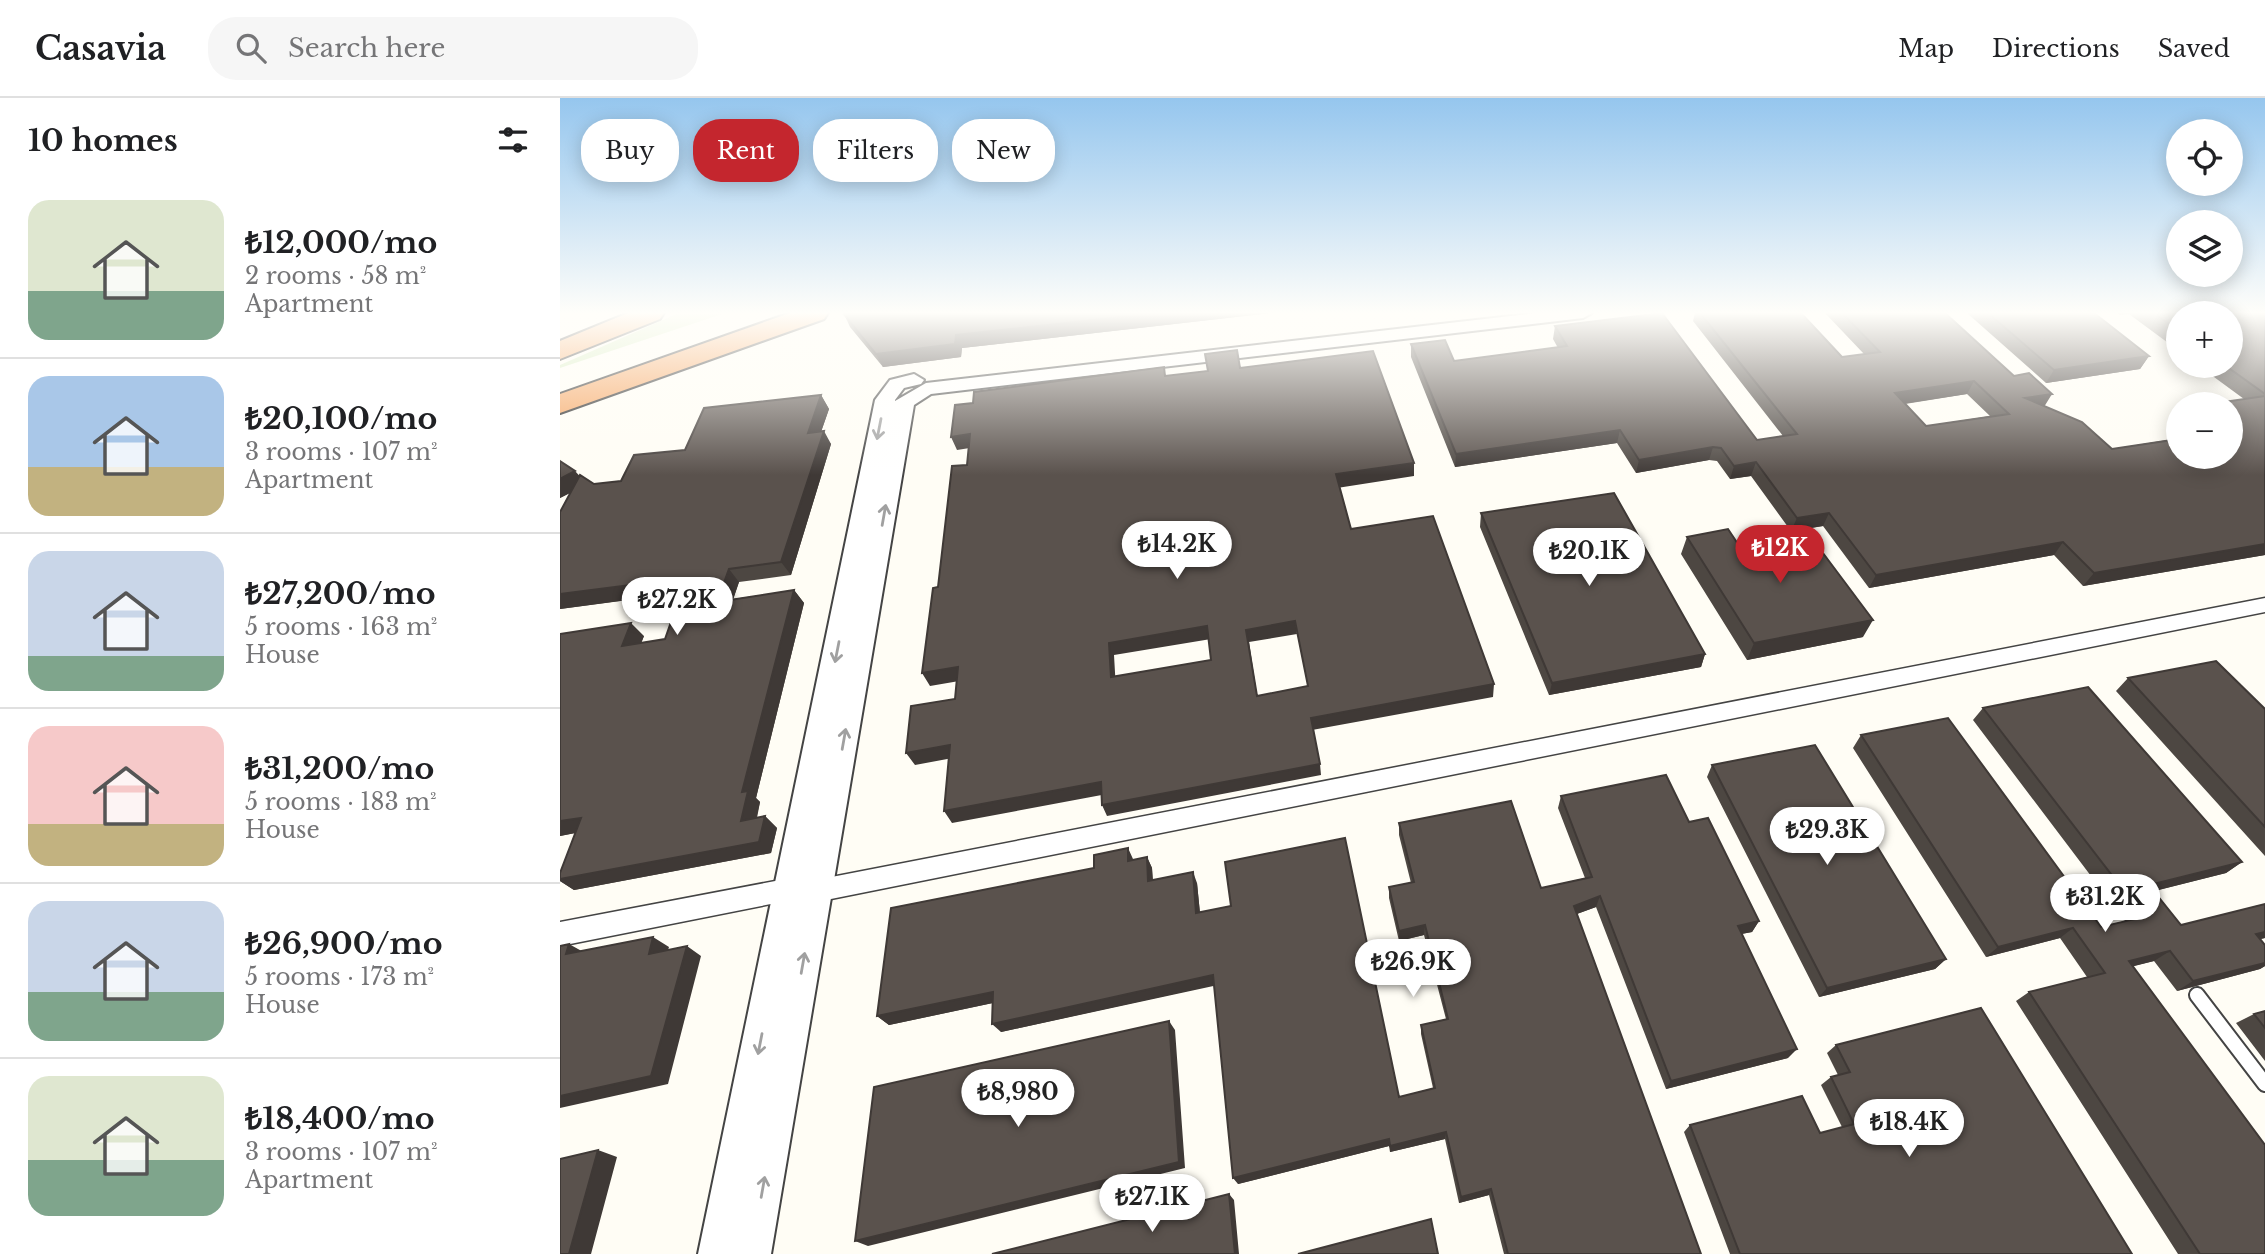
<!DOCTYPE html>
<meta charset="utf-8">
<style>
body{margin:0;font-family:"Libre Baskerville",serif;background:#f6f6f6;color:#202124;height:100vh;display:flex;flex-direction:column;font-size:26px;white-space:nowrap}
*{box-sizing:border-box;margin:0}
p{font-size:23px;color:#757577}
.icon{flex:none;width:38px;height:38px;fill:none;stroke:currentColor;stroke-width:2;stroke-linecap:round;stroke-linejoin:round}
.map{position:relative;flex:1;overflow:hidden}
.drawer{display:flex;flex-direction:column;background:#fff;width:560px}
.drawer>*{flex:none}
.banner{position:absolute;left:21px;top:21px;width:665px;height:63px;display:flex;gap:14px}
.fabs{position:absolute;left:1606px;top:21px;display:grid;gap:14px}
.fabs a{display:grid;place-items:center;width:77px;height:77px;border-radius:50%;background:#fff;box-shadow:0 4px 18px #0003;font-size:35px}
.price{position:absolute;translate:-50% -60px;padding:0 16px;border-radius:24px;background:#fff;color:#222;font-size:23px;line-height:46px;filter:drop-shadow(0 2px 4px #0008)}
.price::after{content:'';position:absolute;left:50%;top:42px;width:21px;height:16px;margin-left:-10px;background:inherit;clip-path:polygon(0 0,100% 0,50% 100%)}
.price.current{background:#c4262e;color:#fff}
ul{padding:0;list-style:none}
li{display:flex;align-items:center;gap:21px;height:175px;padding:0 28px}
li+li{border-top:2px solid #e0e0e0}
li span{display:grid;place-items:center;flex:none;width:196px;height:140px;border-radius:21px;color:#555}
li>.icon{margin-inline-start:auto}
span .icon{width:84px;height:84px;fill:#fffc;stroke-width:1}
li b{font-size:30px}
h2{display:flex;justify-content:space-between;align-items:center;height:84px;padding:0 28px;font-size:30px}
.chip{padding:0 24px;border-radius:28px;background:#fff;box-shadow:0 4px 18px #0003;font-size:24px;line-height:63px}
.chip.current{background:#c4262e;color:#fff}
header{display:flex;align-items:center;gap:42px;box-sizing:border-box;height:98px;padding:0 35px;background:#fff;border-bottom:2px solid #e0e0e0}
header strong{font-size:33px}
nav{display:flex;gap:38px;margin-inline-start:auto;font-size:24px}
.search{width:490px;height:63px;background:#f6f6f6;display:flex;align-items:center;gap:18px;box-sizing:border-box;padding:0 24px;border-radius:28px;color:#757577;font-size:26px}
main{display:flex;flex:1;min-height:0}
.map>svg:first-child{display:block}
</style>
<header>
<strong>Casavia</strong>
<div class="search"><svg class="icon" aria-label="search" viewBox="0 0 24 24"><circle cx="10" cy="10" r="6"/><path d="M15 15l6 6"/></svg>Search here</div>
<nav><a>Map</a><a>Directions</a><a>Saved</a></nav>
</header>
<main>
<section class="drawer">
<h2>10 homes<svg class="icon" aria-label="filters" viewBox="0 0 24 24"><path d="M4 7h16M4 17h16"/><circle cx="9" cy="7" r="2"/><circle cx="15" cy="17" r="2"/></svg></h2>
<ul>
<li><span style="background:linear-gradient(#dfe7d0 65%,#7fa58c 0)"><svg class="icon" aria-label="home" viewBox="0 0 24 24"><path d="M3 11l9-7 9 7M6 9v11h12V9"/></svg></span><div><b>₺12,000/mo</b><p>2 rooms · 58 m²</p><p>Apartment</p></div></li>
<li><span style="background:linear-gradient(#a9c7e8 65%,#c2b280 0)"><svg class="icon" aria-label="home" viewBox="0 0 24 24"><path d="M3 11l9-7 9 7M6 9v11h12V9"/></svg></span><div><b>₺20,100/mo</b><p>3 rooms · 107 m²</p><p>Apartment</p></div></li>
<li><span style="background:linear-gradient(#c9d6e8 75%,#7fa58c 0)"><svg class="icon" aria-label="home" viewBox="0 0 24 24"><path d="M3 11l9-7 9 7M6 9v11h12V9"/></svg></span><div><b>₺27,200/mo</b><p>5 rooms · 163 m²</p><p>House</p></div></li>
<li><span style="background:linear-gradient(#f6c9c9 70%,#c2b280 0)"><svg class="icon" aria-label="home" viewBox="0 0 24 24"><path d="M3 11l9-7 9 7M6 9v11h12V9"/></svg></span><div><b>₺31,200/mo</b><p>5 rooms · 183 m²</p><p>House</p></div></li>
<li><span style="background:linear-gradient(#c9d6e8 65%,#7fa58c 0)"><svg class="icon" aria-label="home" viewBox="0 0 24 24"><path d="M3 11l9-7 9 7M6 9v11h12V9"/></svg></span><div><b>₺26,900/mo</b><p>5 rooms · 173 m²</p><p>House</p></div></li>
<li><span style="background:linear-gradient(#dfe7d0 60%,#7fa58c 0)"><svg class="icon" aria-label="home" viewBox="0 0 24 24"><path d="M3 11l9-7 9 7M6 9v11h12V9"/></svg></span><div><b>₺18,400/mo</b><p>3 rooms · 107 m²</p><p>Apartment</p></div></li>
</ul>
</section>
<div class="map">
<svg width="1705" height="1156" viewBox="0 0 1705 1156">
<rect width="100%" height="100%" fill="#fffdf5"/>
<path fill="#d5ebbd" d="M119,215H165L0,270V267Z"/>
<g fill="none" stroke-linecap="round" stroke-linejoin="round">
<defs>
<path id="service" d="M1637,897L1705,986"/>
<path id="minor" d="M1705,500V514L256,804L231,802L0,848V824L231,780L256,782Z"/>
<path id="tertiary" d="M976,215H1032L1023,220L371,296L354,307L211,1156H138L315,302L330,282L354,276L364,282L361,286L344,290L335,302V303L366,285Z"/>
<path id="motorway" d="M68,215H104L100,221L0,261V243Z
M230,215H268L264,221L0,315V296Z"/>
</defs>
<use href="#service" stroke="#444" stroke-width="18"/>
<use href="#minor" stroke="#444" stroke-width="3"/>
<use href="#tertiary" stroke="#444" stroke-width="4"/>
<use href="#motorway" stroke="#222" stroke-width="4"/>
<use href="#service" stroke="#fff" stroke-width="14"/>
<use href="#minor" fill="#fff" fill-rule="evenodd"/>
<use href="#tertiary" fill="#fff" fill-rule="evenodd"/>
<use href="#motorway" fill="#f5a25d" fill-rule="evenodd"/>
</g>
<path fill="#4d4742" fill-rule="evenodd" d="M286,215H711L402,250L401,259L323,269L290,229L284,216Z
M1135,215H1241L1282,259L1304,256L1265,215H1385L1485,308L1552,351L1613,341L1619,334V359L1684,301L1639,268H1671L1619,215V253L1569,216L1560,217L1557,215H1705V457L1523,488L1494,457L1309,490L1263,428L1245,431L1303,539L1187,562L1121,456L1127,439L1182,452L1209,447L1216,431L1228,429L1191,378L1170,381L1157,363L1149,362L1076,375L1057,345L895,369L851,259V246L894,263L998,250L993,241L995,228L1197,342L1223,338L1133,223ZM1407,296L1430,318L1366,328L1345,306Z
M1407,215H1534L1589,258L1580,271L1486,285Z
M261,297L269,311L261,334L271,346L231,477L179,484L173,501L234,492L244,505L196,700L200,704L197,720L205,718L217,730L211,755L14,792L0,783V775L15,735L0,738V536L84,538L81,545L105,541L115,514L107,506L111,496L0,511V414L10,395L0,400V363L19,378L34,386L61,383Z
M921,415L1145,556L1141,569L989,597L920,429Z
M1568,580L1705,611V758L1556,593Z
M1423,610L1682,764L1666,775L1594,793L1621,827L1705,806V840L1700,841L1705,847V868L1700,871L1617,893L1594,863L1573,868L1705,1156H1618L1456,903L1469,894L1527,879L1500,840L1426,859L1293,650L1301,637L1541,829L1565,823L1413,622Z
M1152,667L1386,861L1375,871L1259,899L1147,679Z
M1001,698L1129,724L1199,823L1192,834L1181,836L1228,960L1106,991L1036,809L1017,816L1141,1156H944L929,1097L899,1105L885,1041L830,1054L829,1048L678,1086L654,887L441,934L433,905L329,927L317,918L573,762L587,759L592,770L593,782L637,785L640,815L839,999L873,990L861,936V927L886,921L864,837L839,843L829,800V789L851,785L839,737V725L981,790L1025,780L998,710Z
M1705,913V963L1676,925L1694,916Z
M1276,947L1572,1156H1170L1124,1034L1130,1027L1260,1035L1282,1029L1261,987L1271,979L1278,977L1267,955Z"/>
<path fill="#3f3936" d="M596,215H711L402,250L401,259L323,269L316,256L396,237Z
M1589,258L1580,271L1486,285L1494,272Z
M1414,283L1407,296L1329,308L1335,295Z
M1492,296L1484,309L1465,300Z
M261,297L269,311L256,348L248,335Z
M1060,332L1057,345L895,369L896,356Z
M264,333L271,346L231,477L221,464Z
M410,336L416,349L397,352L391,339Z
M1153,349L1149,362L1076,375L1079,362Z
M1196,364L1191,378L1170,381L1174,368Z
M854,365V378L777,390L776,376Z
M15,373L27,386L0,400V381Z
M1269,415L1263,428L1231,433L1237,420Z
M1503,444L1494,457L1309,490L1316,477Z
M1705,446V457L1523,488L1534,475Z
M169,471L179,484L168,517L157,504Z
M118,481L129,494L0,511V496Z
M234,492L244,505L196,700L200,704L193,734L181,723L182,694Z
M1313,522L1303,539L1187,562L1194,545Z
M735,523L737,536L689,544L699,610L686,532Z
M71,525L84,538L75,561L62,548Z
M647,528L651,541L554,557L556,592L551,579L549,545Z
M1145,556L1141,569L989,597L992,585Z
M398,569L405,582L370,588L362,575Z
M934,586L933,599L752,632L751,620Z
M390,647L398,659L355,667L346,655Z
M760,666L761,677L547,718L542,707Z
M541,684L547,696L392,725L384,713Z
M205,718L217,730L211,755L14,792L0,783V781Z
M21,720L36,731L0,738V723Z
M568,750L573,761L574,774L568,763Z
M587,759L592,770L593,794L588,783Z
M1682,764L1666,775L1575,798L1589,787Z
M633,774L637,785L641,826L636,815Z
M1040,798L1036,809L1011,818L1014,808Z
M1199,823L1192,834L1171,838L1178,828Z
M865,827L864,837L839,843V833Z
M1513,830L1500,840L1426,859L1438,849Z
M1705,834V840L1679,846L1696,836Z
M93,839L109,849L104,865L89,856Z
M9,846L27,856H6Z
M127,848L141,858L108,986L0,1010V998Z
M1610,853L1594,863L1555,873L1569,863Z
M1386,861L1375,871L1259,899L1267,890Z
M1705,865V868L1700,871L1617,893L1633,883Z
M653,877L658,887L441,934L432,926Z
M433,894L442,903L329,927L317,918Z
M609,923L615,932L625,1070L308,1148L295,1143Z
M1237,951L1228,960L1106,991L1111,983Z
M886,1034L885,1041L830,1054V1048Z
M829,1041V1048L678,1086L673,1080Z
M38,1052L57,1059L31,1156H9Z
M931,1091L929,1097L899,1105L901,1099Z
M669,1096L674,1102L679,1156H675Z"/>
<path fill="#5a524d" stroke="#3f3936" stroke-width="2" fill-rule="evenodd" d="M286,215H596L396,237L395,246L316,256L284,216Z
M1102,215L1197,342L1237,336L1140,215H1241L1282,259L1320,254L1282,215H1385L1454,278L1469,275L1492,296L1465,300L1522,324L1552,351L1619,341V359H1671V306H1650L1705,298V446L1534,475L1503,444L1316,477L1269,415L1237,420L1196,364L1174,368L1161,350L1153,349L1079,362L1060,332L896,356L851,246L885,242L894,263L1007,248L995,228ZM1414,283L1449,316L1366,328L1335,295Z
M1428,215H1534L1589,258L1494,272Z
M1594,215H1705V296L1666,268H1671V215H1619V233Z
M677,252L680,270L813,253L854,365L776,376L791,431L873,418L934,586L751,620L760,666L542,707L541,684L384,713L390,647L346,655L351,608L395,601L398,569L362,575L373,490L378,489L392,368L407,367L410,336L391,339L395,307L413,305L414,294L604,269L605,278L648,273L645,256ZM735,523L748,588L697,598L686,532ZM647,528L651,562L551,579L549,545Z
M261,297L248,335L264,333L221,464L169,471L157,504L234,492L182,694L188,693L181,723L205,718L199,744L0,781V775L21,720L0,723V536L71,525L62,548L105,541L118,504L107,506L118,481L0,496V414L20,377L34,386L61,383L74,357L125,352L144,310Z
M0,363L15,373L0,381Z
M1054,395L1145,556L992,585L921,415Z
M1242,427L1313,522L1194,545L1127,439L1168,431L1182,452L1226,445L1216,431Z
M1656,563L1705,611V729L1568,580Z
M1528,589L1682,764L1589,787L1621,827L1705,806V834L1696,836L1705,847V865L1633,883L1610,853L1569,863L1705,1047V1156H1640L1469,894L1545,875L1513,830L1438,849L1301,637L1388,620L1541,829L1584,819L1423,610Z
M1255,647L1386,861L1267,890L1152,667Z
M1106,677L1129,724L1148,720L1199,823L1178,828L1237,951L1111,983L1040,798L1014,808L1141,1156H948L931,1091L901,1099L886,1034L830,1048L829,1041L673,1080L653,877L432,926L433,894L317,918L331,810L534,770V757L568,750V763L587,759L588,783L633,774L636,815L671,808L665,764L785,740L839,999L875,990L861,927L888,921L865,827L839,833L829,789L854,784L839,725L951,703L981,790L1032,779L1001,698Z
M93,839L89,856L127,848L91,978L0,998V848L9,846L6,856Z
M1421,910L1572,1156H1180L1130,1027L1242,998L1260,1035L1294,1026L1271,979L1290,974L1276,947Z
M1705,913V930L1694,916Z
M609,923L619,1064L295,1143L314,989Z
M38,1052L9,1156H0V1061Z
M669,1096L675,1156H432Z
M871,1121L878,1156H738Z"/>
<defs><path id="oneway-shaft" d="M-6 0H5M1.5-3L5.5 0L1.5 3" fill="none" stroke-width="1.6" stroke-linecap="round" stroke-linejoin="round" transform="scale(1.75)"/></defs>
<g stroke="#a0a0a0">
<use href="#oneway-shaft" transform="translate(319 331) rotate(101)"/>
<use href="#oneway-shaft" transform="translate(324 417) rotate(-80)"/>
<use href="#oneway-shaft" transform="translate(277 554) rotate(101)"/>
<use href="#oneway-shaft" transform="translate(284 641) rotate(-80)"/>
<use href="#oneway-shaft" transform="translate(243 865) rotate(-80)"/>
<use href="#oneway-shaft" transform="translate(200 946) rotate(101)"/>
<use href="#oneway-shaft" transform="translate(203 1089) rotate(-80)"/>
</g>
<linearGradient id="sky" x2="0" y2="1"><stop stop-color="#95c6ee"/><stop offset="0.57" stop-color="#fffefa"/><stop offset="1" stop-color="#fffefa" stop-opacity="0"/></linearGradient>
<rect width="1705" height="377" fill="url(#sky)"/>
</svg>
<div class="fabs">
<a><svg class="icon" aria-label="locate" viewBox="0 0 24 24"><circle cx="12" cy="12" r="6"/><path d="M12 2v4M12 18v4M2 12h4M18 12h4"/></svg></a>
<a><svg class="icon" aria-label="layers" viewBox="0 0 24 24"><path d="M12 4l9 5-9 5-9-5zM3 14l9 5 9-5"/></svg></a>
<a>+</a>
<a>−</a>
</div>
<b class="price" style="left:617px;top:483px">₺14.2K</b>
<b class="price current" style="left:1220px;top:487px">₺12K</b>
<b class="price" style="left:1029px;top:490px">₺20.1K</b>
<b class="price" style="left:117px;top:539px">₺27.2K</b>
<b class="price" style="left:1267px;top:769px">₺29.3K</b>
<b class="price" style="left:1545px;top:836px">₺31.2K</b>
<b class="price" style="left:853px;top:901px">₺26.9K</b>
<b class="price" style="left:458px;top:1031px">₺8,980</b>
<b class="price" style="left:1349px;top:1061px">₺18.4K</b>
<b class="price" style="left:592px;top:1136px">₺27.1K</b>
<div class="banner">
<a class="chip">Buy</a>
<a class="chip current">Rent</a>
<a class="chip">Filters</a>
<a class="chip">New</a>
</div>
</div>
</main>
